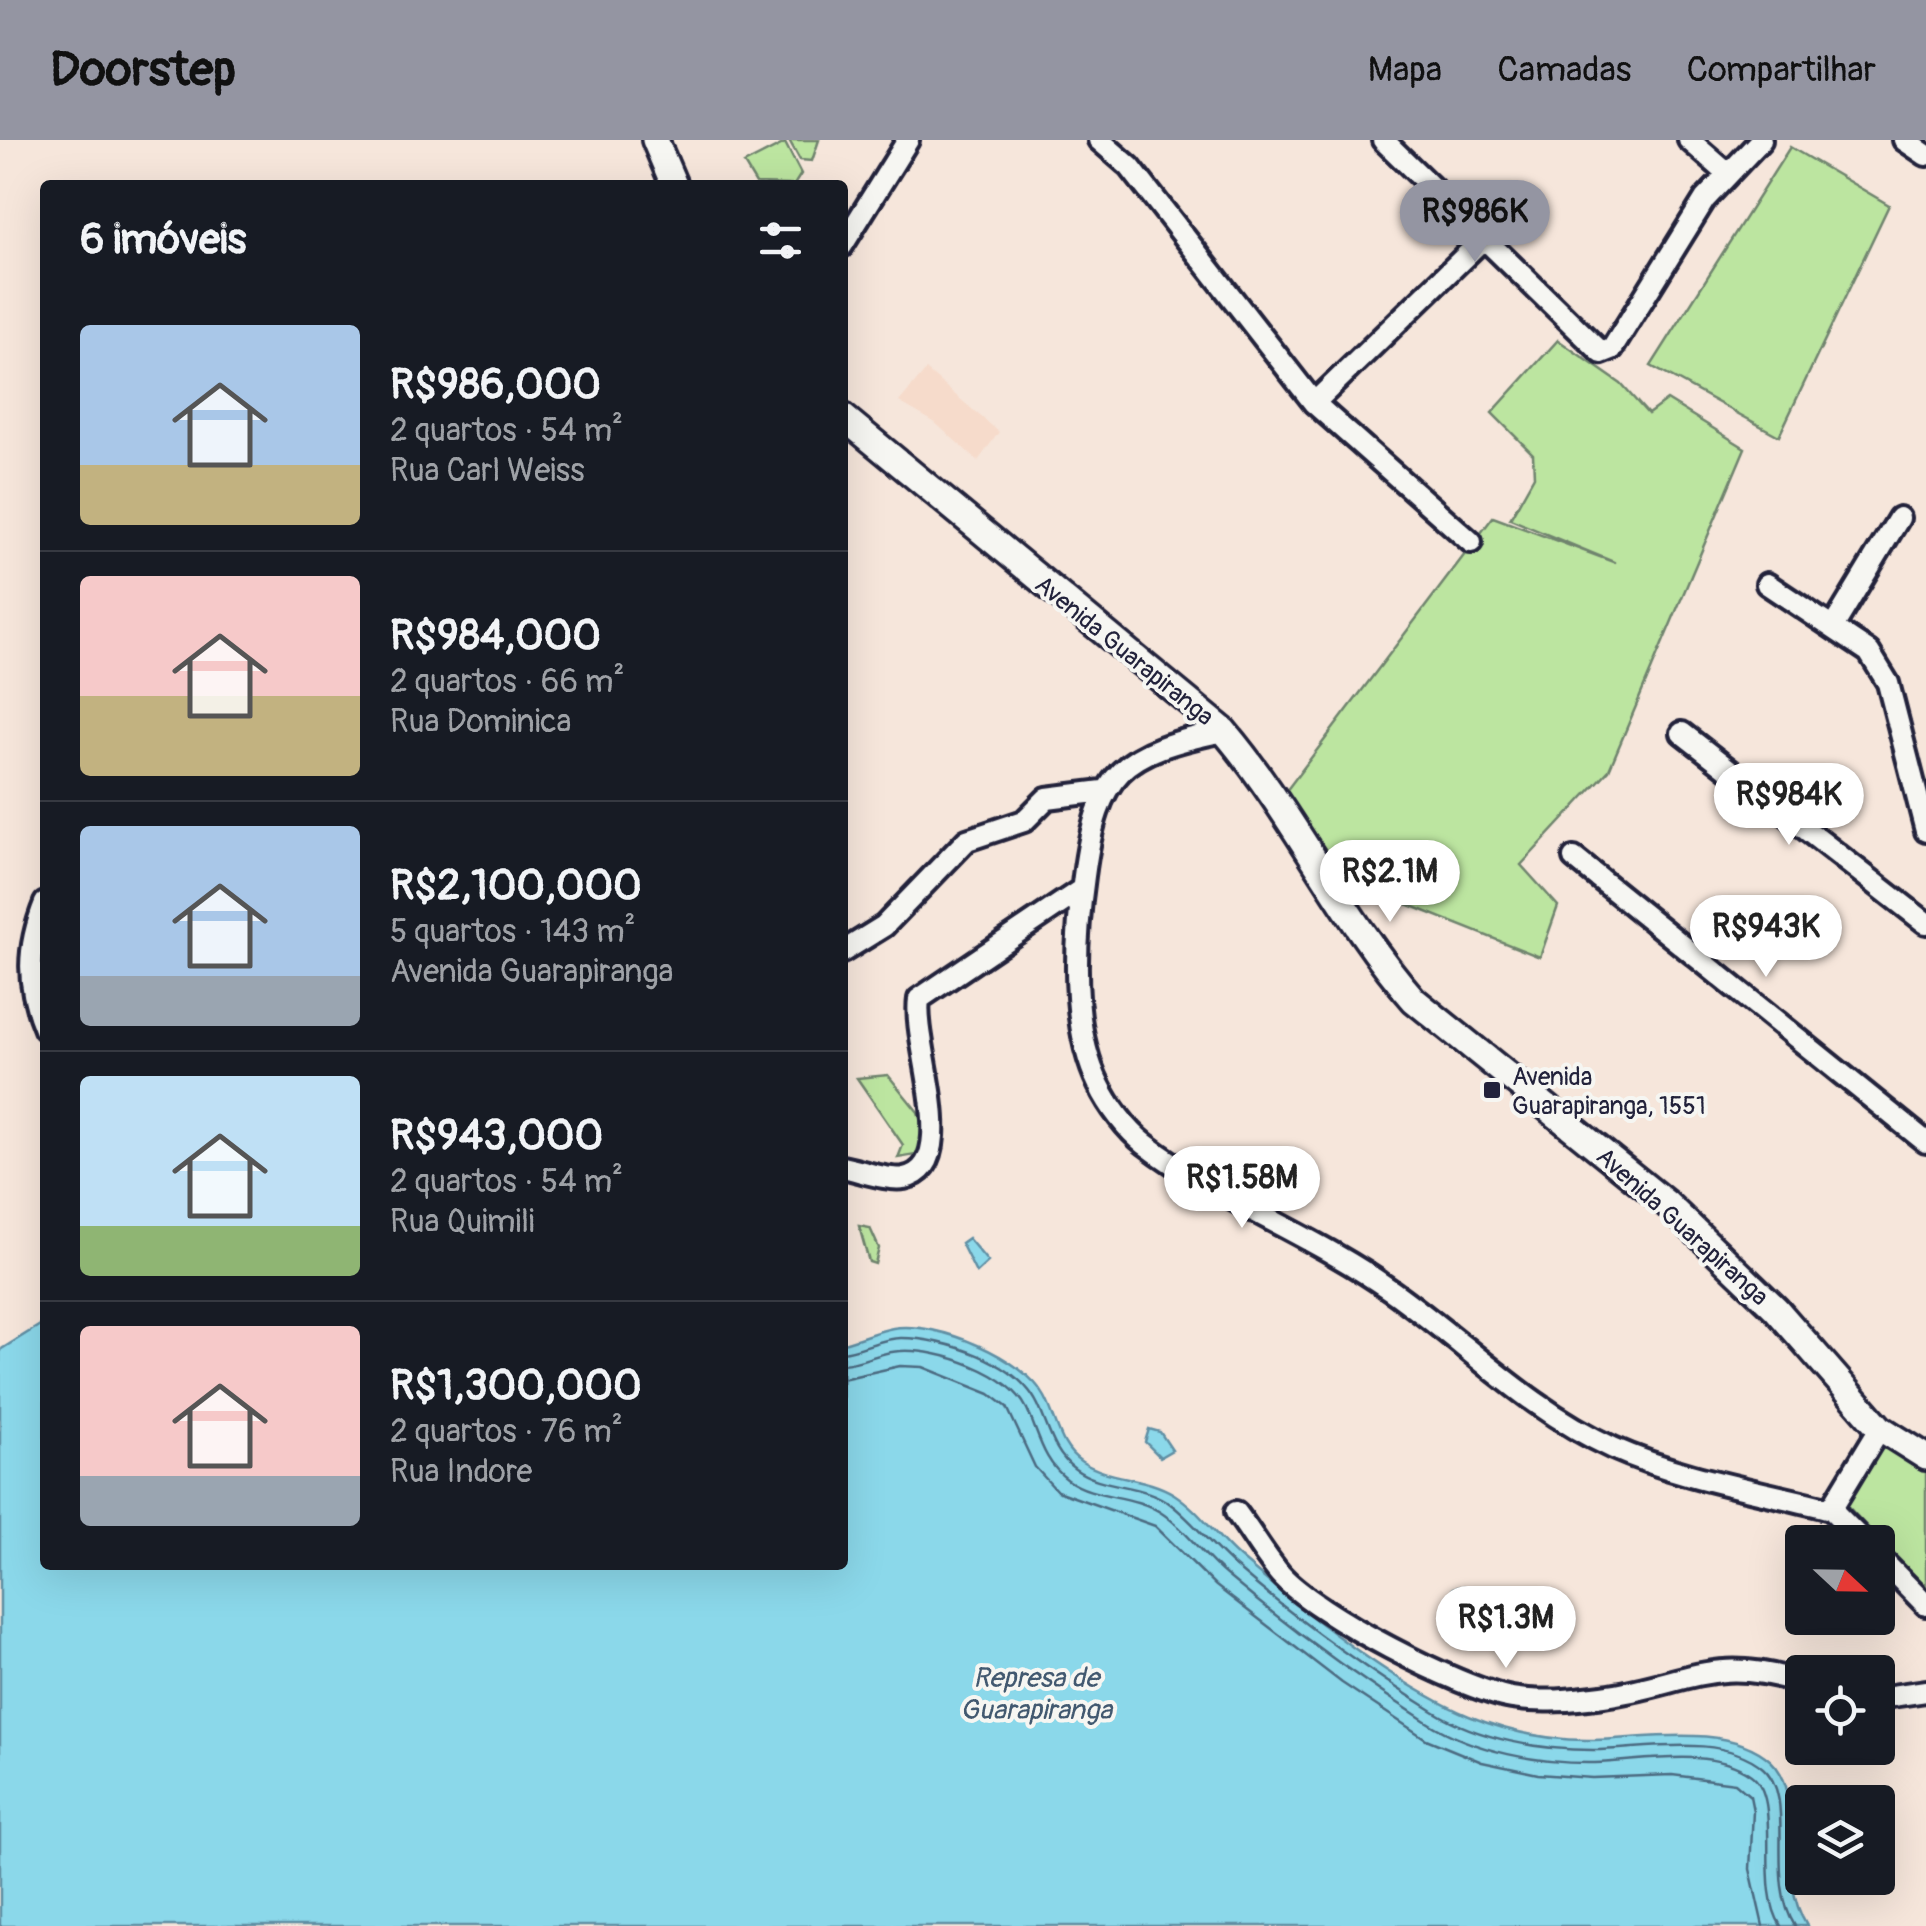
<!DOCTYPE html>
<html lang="pt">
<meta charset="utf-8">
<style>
body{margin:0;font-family:Pangolin,sans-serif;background:#20242c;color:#f1f3f6;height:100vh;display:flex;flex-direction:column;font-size:38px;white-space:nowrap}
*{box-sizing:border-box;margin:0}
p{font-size:32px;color:#9ea1a6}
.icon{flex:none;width:55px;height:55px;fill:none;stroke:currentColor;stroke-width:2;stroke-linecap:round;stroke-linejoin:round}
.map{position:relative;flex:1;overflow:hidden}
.side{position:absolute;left:40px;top:40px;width:808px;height:1390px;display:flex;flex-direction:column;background:#171b24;border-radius:10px;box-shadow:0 10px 40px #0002}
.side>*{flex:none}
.needle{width:65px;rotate:112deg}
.buttons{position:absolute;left:1785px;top:1385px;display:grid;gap:20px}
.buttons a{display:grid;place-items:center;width:110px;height:110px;border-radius:10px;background:#171b24;box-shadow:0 10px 40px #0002;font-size:50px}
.price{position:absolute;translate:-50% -85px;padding:0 22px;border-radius:35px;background:#fff;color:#222;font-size:32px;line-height:65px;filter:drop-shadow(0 2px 5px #0008)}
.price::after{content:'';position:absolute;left:50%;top:60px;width:30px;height:22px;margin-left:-15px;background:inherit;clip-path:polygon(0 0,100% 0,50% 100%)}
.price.selected{background:#9495a2;color:#111}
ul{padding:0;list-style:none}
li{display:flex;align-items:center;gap:30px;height:250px;padding:0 40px}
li+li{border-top:2px solid #363941}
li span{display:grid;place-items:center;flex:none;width:280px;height:200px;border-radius:10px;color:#555}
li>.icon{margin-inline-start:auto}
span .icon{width:120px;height:120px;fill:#fffc;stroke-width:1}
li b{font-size:42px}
h2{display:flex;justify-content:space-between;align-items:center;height:120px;padding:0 40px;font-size:42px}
header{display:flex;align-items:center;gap:60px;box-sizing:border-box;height:140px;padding:0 50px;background:#9495a2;color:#111}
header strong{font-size:48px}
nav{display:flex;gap:55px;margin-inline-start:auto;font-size:35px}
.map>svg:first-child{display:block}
</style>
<header>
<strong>Doorstep</strong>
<nav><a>Mapa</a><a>Camadas</a><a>Compartilhar</a></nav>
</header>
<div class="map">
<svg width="1926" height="1786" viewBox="0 0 1926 1786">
<rect width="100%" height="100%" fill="#f6e6db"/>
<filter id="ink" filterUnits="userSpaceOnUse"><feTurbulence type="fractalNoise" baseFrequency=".01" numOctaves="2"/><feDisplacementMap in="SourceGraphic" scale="20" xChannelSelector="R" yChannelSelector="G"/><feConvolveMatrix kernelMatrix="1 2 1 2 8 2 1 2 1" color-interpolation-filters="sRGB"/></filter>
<g filter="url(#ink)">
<path fill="#f6dbcb" d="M926,230L999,292L978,321L934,282L899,262Z"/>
<path fill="#bce5a0" stroke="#6f846e" stroke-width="2.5" d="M789,0H819L812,21L800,20Z
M785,3L801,34L794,45L756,44L744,24Z
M1790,7L1889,65L1779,296L1651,226Z
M1558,200L1621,244L1648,274L1667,260L1745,308L1609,630L1521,725L1558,766L1540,817L1339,737L1283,655L1493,377L1616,423L1510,379L1534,336L1533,314L1492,273Z
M888,935L918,972L927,1002L922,1014L898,1018L903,1005L857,938Z
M859,1086L870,1088L879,1108L875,1124L869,1122Z
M1883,1302L1926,1328V1450L1843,1361Z"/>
<path fill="#8bd8ea" stroke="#618fa4" stroke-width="2.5" d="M968,1098L988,1122L976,1133L961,1103Z
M45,1182V1425H842L843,1203C859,1199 876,1191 893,1188C938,1181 1024,1218 1045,1257C1057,1279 1059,1308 1082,1322C1110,1340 1145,1336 1174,1354C1199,1370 1217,1398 1239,1417C1301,1470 1395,1545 1469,1576C1508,1592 1552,1601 1594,1600C1646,1599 1728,1582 1771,1621C1809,1657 1773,1732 1807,1786H0V1210Z
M1149,1289L1160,1292L1172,1310L1160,1317L1145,1302Z
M1464,1446L1478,1451L1477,1461L1467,1466L1451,1457L1453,1448Z"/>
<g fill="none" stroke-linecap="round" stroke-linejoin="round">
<path stroke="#4c6b81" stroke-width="2.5" d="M842,1212C862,1210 881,1198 901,1198C945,1198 1018,1222 1038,1265C1049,1288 1053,1313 1075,1329C1104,1350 1144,1342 1173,1366C1194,1383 1212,1406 1232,1424C1294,1478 1364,1528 1433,1571C1479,1600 1541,1610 1593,1610C1643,1610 1721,1592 1763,1628C1798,1658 1764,1737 1795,1786
M842,1224C863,1223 881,1211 901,1211C940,1209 1009,1232 1027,1269C1039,1295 1043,1322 1068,1340C1095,1359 1132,1354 1160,1372C1185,1388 1203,1416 1226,1435C1289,1488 1358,1538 1427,1582C1474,1612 1540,1624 1595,1623C1641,1622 1711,1606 1751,1635C1784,1659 1754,1744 1781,1786
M842,1239L900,1226L923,1227L990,1254L1007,1267L1035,1327L1057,1351L1155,1386L1216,1446L1342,1543L1426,1599L1482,1622L1538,1634L1592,1638L1672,1635L1735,1643L1750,1656L1753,1671L1750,1729L1763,1786"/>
<defs>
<path id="minor" d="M1099,0L1130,27L1314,263L1471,402
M1383,0L1602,213L1612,209L1705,59L1761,0
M1689,0L1727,33
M1904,0L1926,15
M842,106L908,0
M1314,263L1484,98
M1767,444L1869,512L1888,543L1926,691
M1833,487L1899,378
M1224,591C1121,612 1098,631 1084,736C1075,800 1070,886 1099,945C1109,966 1127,990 1145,1004C1221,1062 1314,1095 1392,1151C1467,1204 1528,1269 1613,1308C1680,1338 1760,1351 1831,1369
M1682,593L1926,783
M1574,718L1926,1002
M45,763C27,808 26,844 45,889
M842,812L884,786L967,700L1024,681L1047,658L1103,651
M842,1027C859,1030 887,1041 904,1038C964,1026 912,904 919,859L1082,749
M1236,1372C1251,1392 1264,1415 1280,1434C1315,1474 1460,1549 1512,1558C1542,1563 1573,1560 1603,1556C1686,1545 1713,1513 1802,1543
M1864,1402L1831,1369L1880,1288
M1878,1416L1926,1465
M1878,1558L1926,1551"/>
<path id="major" d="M655,0L674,45
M842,276L1224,591C1295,675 1341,777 1414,860L1667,1064L1776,1169L1880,1288L1926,1317"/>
</defs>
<use href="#minor" stroke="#22223b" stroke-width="28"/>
<use href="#major" stroke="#22223b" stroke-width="32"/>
<use href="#minor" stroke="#f6f6f2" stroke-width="20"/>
<use href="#major" stroke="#f6f6f2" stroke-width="25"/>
</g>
</g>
<rect fill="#22223b" stroke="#f6f6f2" stroke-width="4" x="1482" y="940" width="20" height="20" rx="5"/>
<g text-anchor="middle" stroke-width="8" stroke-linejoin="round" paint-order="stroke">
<g font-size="25" fill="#22223b" stroke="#f6f6f2">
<text transform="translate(1125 510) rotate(39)" y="9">Avenida Guarapiranga</text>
<text transform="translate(1683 1086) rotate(42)" y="9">Avenida Guarapiranga</text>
</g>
<g font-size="25" fill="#22223b" stroke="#f6f6f2" text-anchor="start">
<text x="1512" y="945">Avenida<tspan x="1512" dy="29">Guarapiranga, 1551</tspan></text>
</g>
<g font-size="28" font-style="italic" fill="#425970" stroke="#f6f6f2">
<text x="1036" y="1547">Represa de<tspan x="1036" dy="32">Guarapiranga</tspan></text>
</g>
</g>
</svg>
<div class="buttons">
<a><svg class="needle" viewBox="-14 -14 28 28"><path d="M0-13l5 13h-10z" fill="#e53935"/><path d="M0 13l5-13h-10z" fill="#9ea1a6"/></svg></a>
<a><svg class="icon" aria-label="locate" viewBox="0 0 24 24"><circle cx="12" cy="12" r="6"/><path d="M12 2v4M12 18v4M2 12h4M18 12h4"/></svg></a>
<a><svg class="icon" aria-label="layers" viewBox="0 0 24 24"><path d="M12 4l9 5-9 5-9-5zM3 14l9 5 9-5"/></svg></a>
</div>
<b class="price selected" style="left:1475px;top:125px">R$986K</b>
<b class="price" style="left:1789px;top:708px">R$984K</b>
<b class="price" style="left:1390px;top:785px">R$2.1M</b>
<b class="price" style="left:1766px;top:840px">R$943K</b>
<b class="price" style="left:1242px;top:1091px">R$1.58M</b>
<b class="price" style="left:1506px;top:1531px">R$1.3M</b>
<section class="side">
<h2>6 imóveis<svg class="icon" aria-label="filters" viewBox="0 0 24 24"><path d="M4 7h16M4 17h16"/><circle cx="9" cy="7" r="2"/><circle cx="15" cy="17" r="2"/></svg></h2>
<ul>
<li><span style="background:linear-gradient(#a9c7e8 70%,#c2b280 0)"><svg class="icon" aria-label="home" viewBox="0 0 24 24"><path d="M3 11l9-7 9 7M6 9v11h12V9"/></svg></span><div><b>R$986,000</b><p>2 quartos · 54 m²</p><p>Rua Carl Weiss</p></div></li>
<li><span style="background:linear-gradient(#f6c9c9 60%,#c2b280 0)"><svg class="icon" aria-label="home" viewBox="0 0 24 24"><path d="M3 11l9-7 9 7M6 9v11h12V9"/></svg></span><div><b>R$984,000</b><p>2 quartos · 66 m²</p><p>Rua Dominica</p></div></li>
<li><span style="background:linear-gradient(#a9c7e8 75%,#9aa5b1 0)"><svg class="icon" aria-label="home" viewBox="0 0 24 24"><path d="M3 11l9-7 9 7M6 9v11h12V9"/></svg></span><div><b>R$2,100,000</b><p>5 quartos · 143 m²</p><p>Avenida Guarapiranga</p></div></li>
<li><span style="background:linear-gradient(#bfe0f5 75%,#8fb573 0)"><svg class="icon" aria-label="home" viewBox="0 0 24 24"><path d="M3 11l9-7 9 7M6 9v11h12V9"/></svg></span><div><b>R$943,000</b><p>2 quartos · 54 m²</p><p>Rua Quimili</p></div></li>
<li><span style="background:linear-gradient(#f6c9c9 75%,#9aa5b1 0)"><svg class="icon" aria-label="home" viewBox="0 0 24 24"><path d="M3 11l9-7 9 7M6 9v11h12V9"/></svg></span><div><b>R$1,300,000</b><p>2 quartos · 76 m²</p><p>Rua Indore</p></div></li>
</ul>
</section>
</div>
